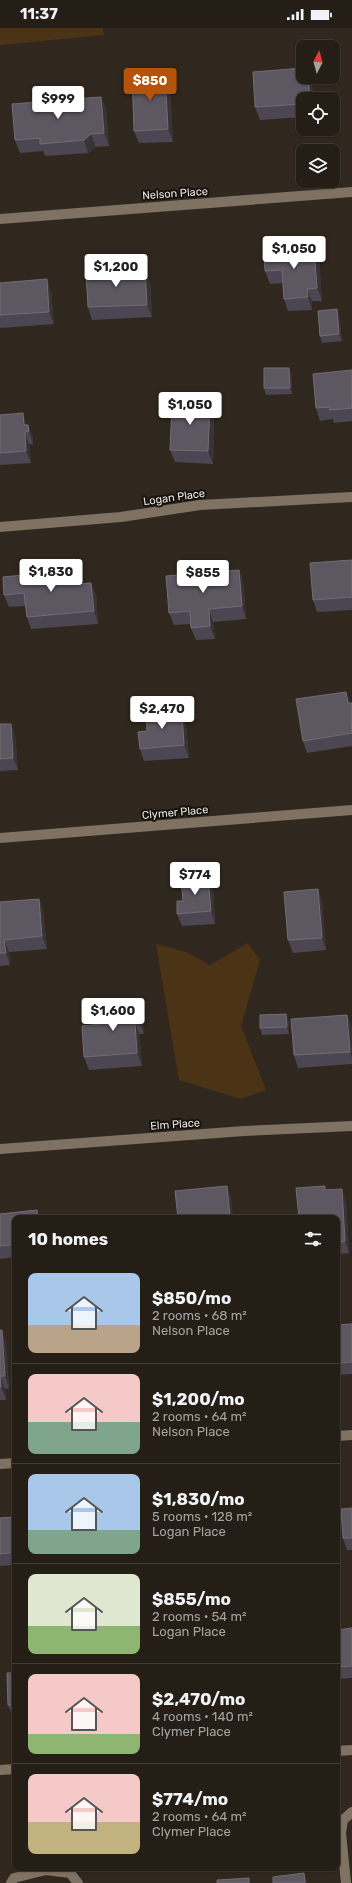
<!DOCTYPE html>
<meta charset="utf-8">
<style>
body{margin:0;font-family:Rubik,sans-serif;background:#2c271f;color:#f1f3f6;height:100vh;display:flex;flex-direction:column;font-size:15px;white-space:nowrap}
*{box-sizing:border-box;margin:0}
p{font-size:13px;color:#a3a2a1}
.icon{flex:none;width:22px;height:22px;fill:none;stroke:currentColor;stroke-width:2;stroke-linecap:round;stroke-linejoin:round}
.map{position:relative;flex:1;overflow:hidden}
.drawer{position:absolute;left:12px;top:1187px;width:328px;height:656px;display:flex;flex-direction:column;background:#241e16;border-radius:8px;box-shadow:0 1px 3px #0004,0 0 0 1px #413c35}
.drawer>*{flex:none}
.needle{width:26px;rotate:6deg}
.buttons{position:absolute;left:296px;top:12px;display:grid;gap:8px}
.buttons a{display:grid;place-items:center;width:44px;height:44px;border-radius:8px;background:#241e16;box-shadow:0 1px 3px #0004,0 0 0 1px #413c35;font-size:20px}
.price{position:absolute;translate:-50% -34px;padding:0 9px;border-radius:4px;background:#fff;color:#222;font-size:13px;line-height:26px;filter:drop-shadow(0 1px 2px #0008)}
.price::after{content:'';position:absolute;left:50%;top:24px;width:12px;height:9px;margin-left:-6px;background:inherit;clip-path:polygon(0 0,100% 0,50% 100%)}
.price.on{background:#b45309;color:#fff}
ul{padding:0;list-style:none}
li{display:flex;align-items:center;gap:12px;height:100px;padding:0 16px}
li+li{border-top:1px solid #413c35}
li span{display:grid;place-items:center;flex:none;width:112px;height:80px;border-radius:8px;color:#555}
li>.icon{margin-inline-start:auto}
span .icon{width:48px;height:48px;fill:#fffc;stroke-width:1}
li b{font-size:17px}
h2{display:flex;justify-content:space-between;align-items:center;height:48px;padding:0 16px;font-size:17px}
.status{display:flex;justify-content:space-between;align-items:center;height:28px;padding:0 20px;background:#241e16;direction:ltr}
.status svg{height:11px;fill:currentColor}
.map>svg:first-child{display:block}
</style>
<div class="status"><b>11:37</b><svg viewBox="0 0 49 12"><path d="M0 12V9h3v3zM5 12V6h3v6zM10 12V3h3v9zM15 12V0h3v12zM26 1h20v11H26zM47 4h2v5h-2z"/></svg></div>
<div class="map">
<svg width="352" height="1855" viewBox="0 0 352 1855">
<rect width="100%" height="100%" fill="#30281e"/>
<path fill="#4b3316" d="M0,0H103L104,7L0,17Z
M248,915L260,932L241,998L266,1062L241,1071L179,1052L156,916L186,924L210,937Z"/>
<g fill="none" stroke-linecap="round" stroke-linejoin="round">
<path stroke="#807263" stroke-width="10" d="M0,191L352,164
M0,499L121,489L200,477L352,469
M0,810L352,782
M0,1121L244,1103L352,1098
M337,1408L352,1407
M0,1436L15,1435
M337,1723L352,1722
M0,1742L15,1741
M11,1855L14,1850L46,1842L70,1845L78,1855
M346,1855L341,1805L343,1792L352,1784"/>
</g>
<path fill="#4b4651" d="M165,45L170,57L173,114L139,115L134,103Z
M303,49H311L312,52L303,71V89L260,92L255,79Z
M101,69L106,81L109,118L96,119L88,125L45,128L43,123L20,125L15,112Z
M314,219L319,231L322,273H312V282L288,283L284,271L283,255L270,256L265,243Z
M47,251L51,264L54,296L0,300V255Z
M150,254L152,289L92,292L88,279Z
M337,281L339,288L342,313L322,315L320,308Z
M352,342V393L334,395L333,391L320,393L316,380Z
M292,347V366L266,367L264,360Z
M200,369L203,377H210L214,389L213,436L175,434L170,422L185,378Z
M0,387L27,397L33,409V416H29L31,435L0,437Z
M352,532V582L317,584L313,572Z
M239,542L243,554L246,591L213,594L215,611L196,612L191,600V596L174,597L169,585Z
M66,544L81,556L91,555L96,567L98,596L31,601L27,589L26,578L9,579L4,567Z
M350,675H352V718L307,725L303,713Z
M171,686L186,698L189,730L144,733L140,721L147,703Z
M0,696H11L15,708L18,742L0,743Z
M213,861L215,896L182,898L177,886L183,873Z
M39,871L43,883L47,921L9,924L10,937L0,938V874Z
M322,873L326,922L293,925L288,912Z
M142,986L144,1006H139L142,1038L89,1042L84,1029L109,995Z
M347,987L352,1000V1036L298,1040L294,1027Z
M289,993V1006L262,1007L260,1000Z
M325,1158L326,1162L346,1173L349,1225L341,1226L339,1223H337V1190H299Z
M0,1186L40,1190H65H15V1229L0,1231Z
M352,1296V1346L337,1347V1297Z
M0,1302L6,1314L9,1360L5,1361L6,1372H0Z
M352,1480V1522H347L343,1510Z
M15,1489V1537L0,1538V1490Z
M352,1600V1650L338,1651L337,1647V1602Z
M15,1635V1689H13L8,1677Z"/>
<path fill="#393336" d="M165,45L170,57L173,114L168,101Z
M308,49H311L312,52L313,71H310Z
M101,69L106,81L109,118L104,105Z
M91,106L96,119L88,125L84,112Z
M314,219L319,231L322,273L317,260Z
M145,242L150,254L152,289L147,277Z
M47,251L51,264L54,296L49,284Z
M307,261L312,273V282L308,269Z
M337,281L339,288L342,313L339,306Z
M289,340L292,347V366L290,360Z
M200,369L204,381L200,377Z
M210,377L214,389L213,436L208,423Z
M23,385L27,397H24Z
M28,397L33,409V416L29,403Z
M25,404L29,416L31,435L26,423Z
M239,542L243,554L246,591L242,578Z
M77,543L81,555L83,568L78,556Z
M91,555L96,567L98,596L94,583Z
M209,581L213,594L215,611L210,598Z
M346,664L351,676L348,675Z
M182,686L186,698L189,730L184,717Z
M11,696L15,708L18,742L13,730Z
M208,849L213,861L215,896L211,883Z
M318,861L322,873L326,922L322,910Z
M39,871L43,883L47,921L42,908Z
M4,912L9,924L10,937L6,925Z
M138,974L142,986L144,1006L139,994Z
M286,986L289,993V1006L287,999Z
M347,987L352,1000V1030L350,1024Z
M135,994L139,1006L142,1038L137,1025Z
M227,1158L231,1170L233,1190H230Z
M342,1161L346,1173L349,1225L345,1213Z
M37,1182L40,1190H38Z
M2,1302L6,1314L9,1360L5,1348Z
M0,1348L5,1361L6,1372L1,1359Z
M304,1845L308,1855H305Z"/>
<path fill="#5c5760" stroke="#726d74" d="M303,40V49H308L310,71H303V76L255,79L253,44Z
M165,45L168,101L134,103L132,46Z
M101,69L104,105L91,106L84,112L40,116V110L15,112L12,76Z
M314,219L317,260L307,261L308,269L284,271L282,242L265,243L264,222Z
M145,242L147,277L88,279L86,244Z
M47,251L49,284L0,287V255Z
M337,281L339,306L320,308L318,283Z
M264,340H289L290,360H264Z
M352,342V380L330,382V379L316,380L313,346Z
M185,368L200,369V377H210L208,423L170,422L172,378H185Z
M23,385L24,397H28L29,403L25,404L26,423L0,425V387Z
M352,532V569L313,572L310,535Z
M64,539L65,544L77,543L78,556L91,555L94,583L27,589L24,565L4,567L3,549L54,544V540Z
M239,542L242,578L209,581L210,598L191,600L190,583L169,585L166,548Z
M346,664L348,675H352V692L351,693L352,705L303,713L296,671Z
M169,680L170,686H182L184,717L140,721L138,704L147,703L146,682Z
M0,696H11L13,730L0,731Z
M208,849L211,883L177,886V873H183L181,851Z
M318,861L322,910L288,912L284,864Z
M39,871L42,908L4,912L6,925H0V874Z
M138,974L139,994H135L137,1025L84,1029L82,998L109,995L108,976Z
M286,986L287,999L260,1000V987Z
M347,987L350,1024L294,1027L291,991Z
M227,1158L230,1190H178L175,1163Z
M325,1158L324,1162L342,1161L345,1213L337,1214V1190H299L296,1160Z
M37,1182L38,1190H15V1216L0,1218V1186Z
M64,1187V1190H40Z
M352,1296V1334L337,1335V1297Z
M0,1302H2L5,1348H0L1,1359H0Z
M352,1480V1510H343L341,1481Z
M15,1489V1524L0,1526V1490Z
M352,1600V1638L337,1639V1602Z
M15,1635V1676L8,1677L7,1645H13V1636Z
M304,1845L305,1855H273V1849Z
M249,1850V1855H217V1852Z"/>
<g text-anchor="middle" stroke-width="4" stroke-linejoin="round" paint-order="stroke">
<g font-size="11" fill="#eae4de" stroke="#15110d">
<text transform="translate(175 165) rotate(-4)" y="4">Nelson Place</text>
<text transform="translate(174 469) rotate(-8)" y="4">Logan Place</text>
<text transform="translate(175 784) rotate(-5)" y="4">Clymer Place</text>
<text transform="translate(175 1096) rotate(-4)" y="4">Elm Place</text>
</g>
</g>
</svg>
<div class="buttons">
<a><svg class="needle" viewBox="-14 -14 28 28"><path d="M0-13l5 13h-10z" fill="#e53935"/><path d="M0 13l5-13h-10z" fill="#a3a2a1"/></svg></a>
<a><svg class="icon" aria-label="locate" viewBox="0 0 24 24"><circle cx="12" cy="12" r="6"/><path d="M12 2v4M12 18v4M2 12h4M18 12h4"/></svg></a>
<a><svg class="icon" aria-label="layers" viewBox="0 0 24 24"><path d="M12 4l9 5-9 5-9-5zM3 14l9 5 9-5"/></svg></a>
</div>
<b class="price on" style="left:150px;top:74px">$850</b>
<b class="price" style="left:58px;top:92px">$999</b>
<b class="price" style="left:294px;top:242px">$1,050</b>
<b class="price" style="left:116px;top:260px">$1,200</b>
<b class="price" style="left:190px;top:398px">$1,050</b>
<b class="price" style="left:51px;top:565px">$1,830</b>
<b class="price" style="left:203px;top:566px">$855</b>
<b class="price" style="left:162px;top:702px">$2,470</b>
<b class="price" style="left:195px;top:868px">$774</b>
<b class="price" style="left:113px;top:1004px">$1,600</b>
<section class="drawer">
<h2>10 homes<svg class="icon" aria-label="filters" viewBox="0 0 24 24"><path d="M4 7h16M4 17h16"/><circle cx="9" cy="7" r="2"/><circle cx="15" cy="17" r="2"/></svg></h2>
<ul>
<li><span style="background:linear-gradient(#a9c7e8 65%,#b9a48a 0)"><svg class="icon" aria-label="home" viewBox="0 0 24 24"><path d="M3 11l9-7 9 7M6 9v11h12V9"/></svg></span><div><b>$850/mo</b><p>2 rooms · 68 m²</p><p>Nelson Place</p></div></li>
<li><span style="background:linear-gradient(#f6c9c9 60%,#7fa58c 0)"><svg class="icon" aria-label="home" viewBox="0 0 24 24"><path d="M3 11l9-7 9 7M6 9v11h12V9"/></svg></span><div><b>$1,200/mo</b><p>2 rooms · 64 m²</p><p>Nelson Place</p></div></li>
<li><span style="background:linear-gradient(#a9c7e8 70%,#7fa58c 0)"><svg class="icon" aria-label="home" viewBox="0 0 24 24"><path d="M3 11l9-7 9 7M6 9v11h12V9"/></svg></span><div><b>$1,830/mo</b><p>5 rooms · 128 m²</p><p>Logan Place</p></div></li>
<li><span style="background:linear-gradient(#dfe7d0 65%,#8fb573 0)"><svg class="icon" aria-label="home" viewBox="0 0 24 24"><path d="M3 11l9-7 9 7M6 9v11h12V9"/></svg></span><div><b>$855/mo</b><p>2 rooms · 54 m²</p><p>Logan Place</p></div></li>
<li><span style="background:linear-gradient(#f6c9c9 75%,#8fb573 0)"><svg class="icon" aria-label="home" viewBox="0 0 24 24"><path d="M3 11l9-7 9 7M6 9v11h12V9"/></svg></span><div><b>$2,470/mo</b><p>4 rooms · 140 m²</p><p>Clymer Place</p></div></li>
<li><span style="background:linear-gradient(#f6c9c9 60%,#c2b280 0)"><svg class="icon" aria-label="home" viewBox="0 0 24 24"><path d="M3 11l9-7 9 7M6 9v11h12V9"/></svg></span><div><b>$774/mo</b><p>2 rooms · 64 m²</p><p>Clymer Place</p></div></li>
</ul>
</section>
</div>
